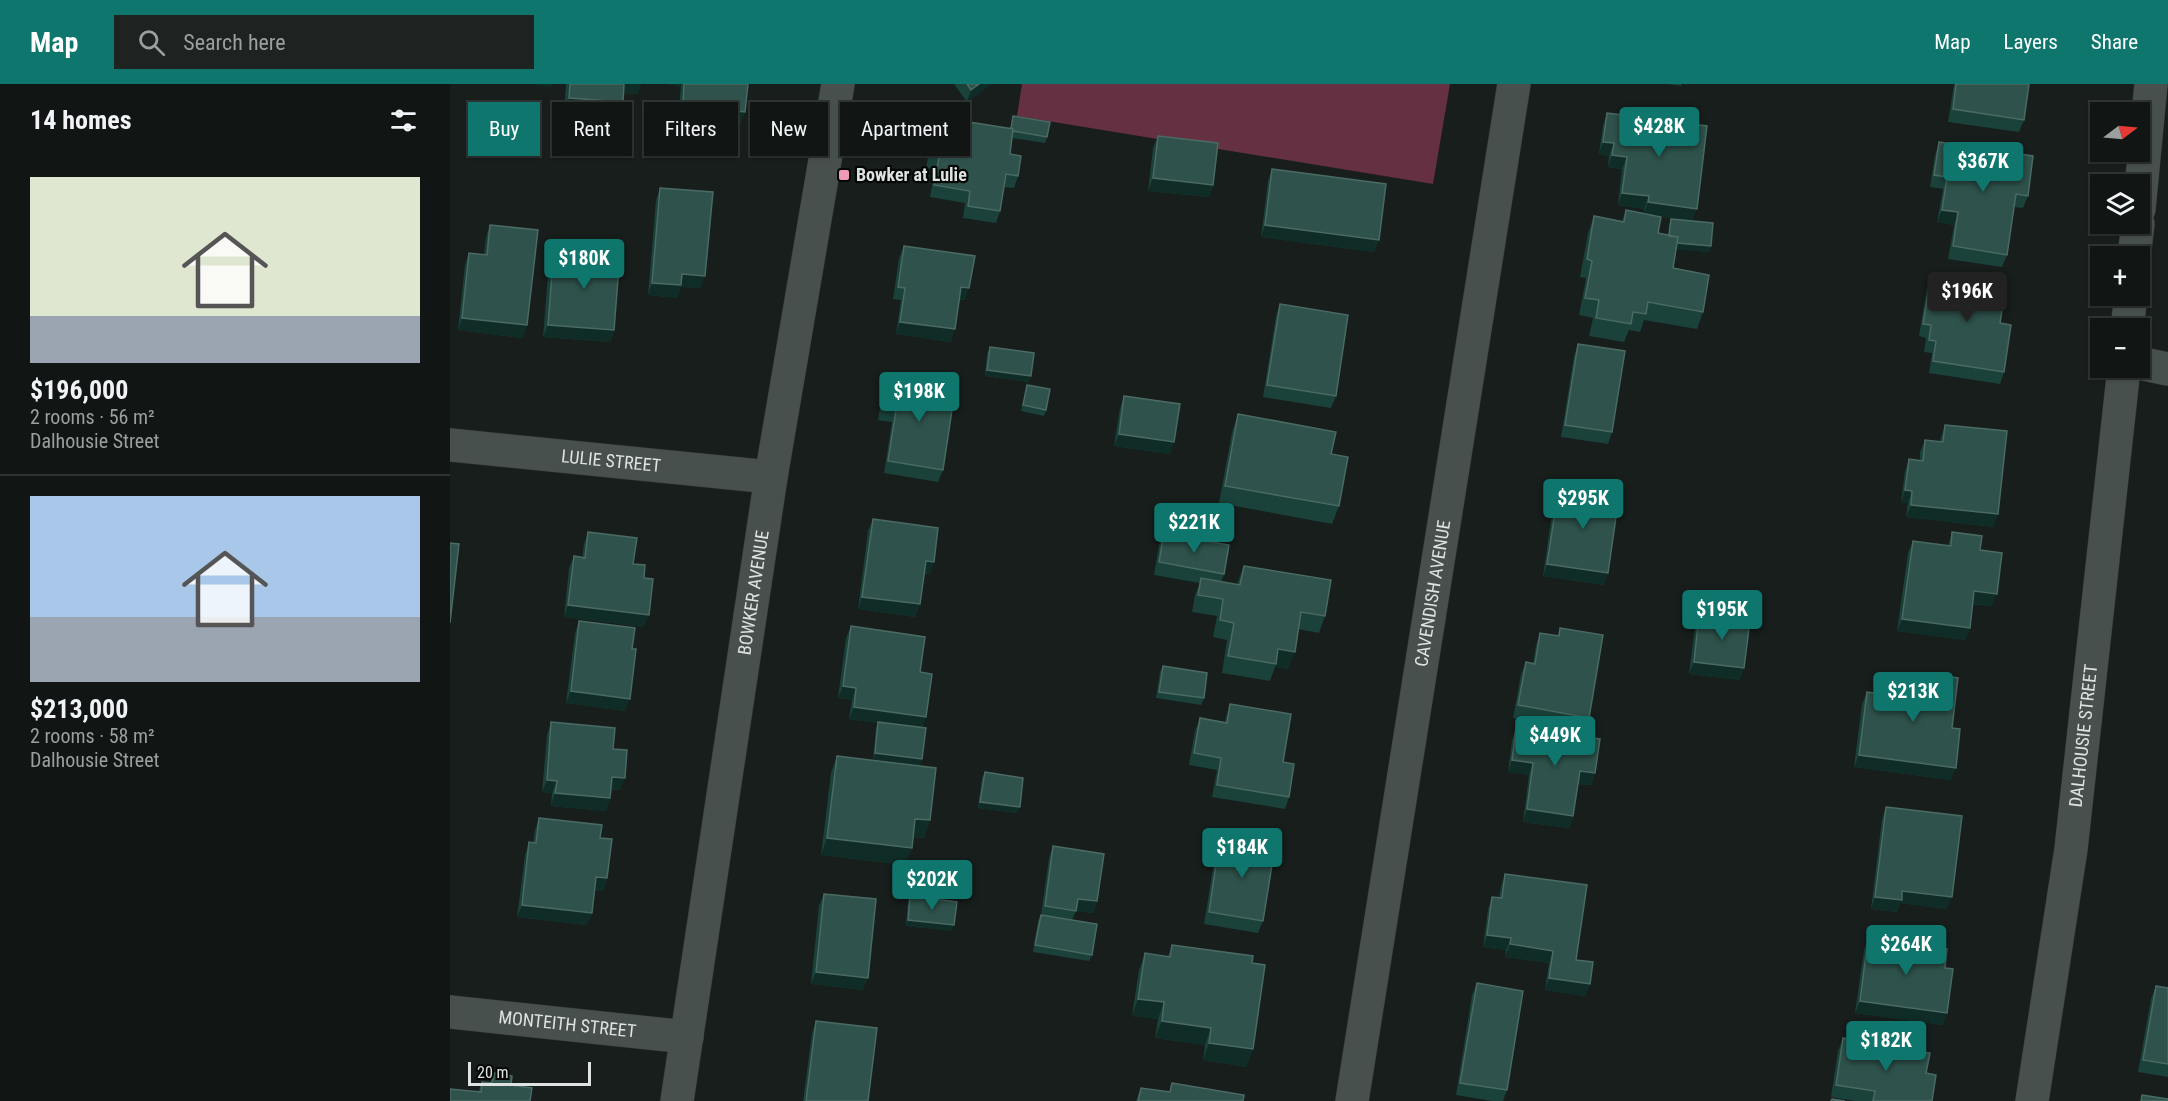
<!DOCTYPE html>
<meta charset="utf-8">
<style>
body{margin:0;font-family:"Roboto Condensed",sans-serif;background:#1e2322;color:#f1f3f6;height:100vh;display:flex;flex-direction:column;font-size:22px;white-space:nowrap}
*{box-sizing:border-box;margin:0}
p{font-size:20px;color:#9c9fa0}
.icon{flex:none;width:33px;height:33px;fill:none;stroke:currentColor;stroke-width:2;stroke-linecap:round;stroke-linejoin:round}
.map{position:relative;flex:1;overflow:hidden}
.drawer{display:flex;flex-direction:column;background:#111615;width:450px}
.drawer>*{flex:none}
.top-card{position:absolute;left:18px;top:18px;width:570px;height:54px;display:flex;gap:12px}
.needle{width:39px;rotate:74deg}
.fabs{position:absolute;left:1640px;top:18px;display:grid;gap:12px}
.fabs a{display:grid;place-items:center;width:60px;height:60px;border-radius:0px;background:#111615;box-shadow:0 2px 4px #0004,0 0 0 2px #303534;font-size:30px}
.scale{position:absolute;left:18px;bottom:15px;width:123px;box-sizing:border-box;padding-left:6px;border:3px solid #dee3e1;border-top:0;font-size:16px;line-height:21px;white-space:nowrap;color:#dee3e1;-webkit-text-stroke:4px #050707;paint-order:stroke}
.price{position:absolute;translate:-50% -51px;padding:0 14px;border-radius:6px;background:#0f766e;color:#fff;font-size:20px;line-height:39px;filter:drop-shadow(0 2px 3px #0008)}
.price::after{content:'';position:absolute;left:50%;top:36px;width:18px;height:14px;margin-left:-9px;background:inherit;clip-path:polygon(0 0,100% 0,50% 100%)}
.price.selected{background:#222;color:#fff}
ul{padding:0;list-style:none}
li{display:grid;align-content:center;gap:12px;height:318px;padding:0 30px}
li+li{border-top:2px solid #303534}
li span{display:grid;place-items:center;height:186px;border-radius:0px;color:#555}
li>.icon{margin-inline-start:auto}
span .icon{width:108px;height:108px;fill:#fffc;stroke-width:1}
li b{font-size:26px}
h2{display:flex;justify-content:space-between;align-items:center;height:72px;padding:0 30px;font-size:26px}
.chip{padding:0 21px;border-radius:0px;background:#111615;box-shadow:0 2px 4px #0004,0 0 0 2px #303534;font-size:21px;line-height:54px}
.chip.selected{background:#0f766e;color:#fff}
header{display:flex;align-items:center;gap:36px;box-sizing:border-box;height:84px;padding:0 30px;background:#0f766e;color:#fff}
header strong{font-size:28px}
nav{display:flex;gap:33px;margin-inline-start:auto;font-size:21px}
.search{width:420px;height:54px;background:#1e2322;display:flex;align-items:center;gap:15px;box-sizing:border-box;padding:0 21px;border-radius:0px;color:#9c9fa0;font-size:22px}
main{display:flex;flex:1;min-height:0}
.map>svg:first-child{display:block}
</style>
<header>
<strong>Map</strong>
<div class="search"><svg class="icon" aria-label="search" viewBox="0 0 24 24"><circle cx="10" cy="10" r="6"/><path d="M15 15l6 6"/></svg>Search here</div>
<nav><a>Map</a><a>Layers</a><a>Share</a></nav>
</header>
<main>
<section class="drawer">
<h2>14 homes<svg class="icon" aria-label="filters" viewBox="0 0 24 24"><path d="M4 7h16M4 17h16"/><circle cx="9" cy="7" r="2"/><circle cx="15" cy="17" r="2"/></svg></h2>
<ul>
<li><span style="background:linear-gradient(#dfe7d0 75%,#9aa5b1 0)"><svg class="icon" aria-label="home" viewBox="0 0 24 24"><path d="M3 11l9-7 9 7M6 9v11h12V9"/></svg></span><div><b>$196,000</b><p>2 rooms · 56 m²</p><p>Dalhousie Street</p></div></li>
<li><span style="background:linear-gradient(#a9c7e8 65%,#9aa5b1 0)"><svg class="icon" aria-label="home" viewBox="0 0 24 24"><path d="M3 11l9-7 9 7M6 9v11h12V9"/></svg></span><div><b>$213,000</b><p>2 rooms · 58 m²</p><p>Dalhousie Street</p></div></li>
</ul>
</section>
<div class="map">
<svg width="1718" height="1017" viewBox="0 0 1718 1017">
<rect width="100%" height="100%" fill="#171e1c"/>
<path fill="#663043" d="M572,0H1000L983,100L567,32Z"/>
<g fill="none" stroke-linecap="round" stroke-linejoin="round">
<defs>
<g id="minor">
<path d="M1689,125L1701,0"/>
<path d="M1684,172L1688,140"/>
<path d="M1677,244L1681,212"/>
<path d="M1689,279L1718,285"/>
<path id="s1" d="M0,361L321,393"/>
<path id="s2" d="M0,928L237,953"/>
<path id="s3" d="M902,1017L1064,0"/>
<path id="s4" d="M1582,1017L1621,765L1674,284"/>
</g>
<g id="tertiary">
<path id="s5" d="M227,1017L321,393L388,0"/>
</g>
</defs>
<use href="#minor" stroke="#343837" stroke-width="34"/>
<use href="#tertiary" stroke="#343837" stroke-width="34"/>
<use href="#minor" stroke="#48504d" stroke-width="33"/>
<use href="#tertiary" stroke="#48504d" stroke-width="33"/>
</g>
<path fill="#1a423a" d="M116,0H191L187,10L174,9L173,18L168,30L114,27Z
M217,0H298L295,28L290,40L228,34L231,2Z
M504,0H541L517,18Z
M1218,0H1231V2Z
M1504,0H1579L1574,36L1569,48L1498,38Z
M1157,29L1242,137L1211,133L1208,149L1218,151L1219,141L1221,135L1261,162L1259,168L1226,165L1223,184L1253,228L1247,245L1194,236L1190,248L1179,246L1174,258L1139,252L1143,234L1129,231L1136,194L1130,193L1138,149L1144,132L1172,137L1176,126L1194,129V125L1168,121L1172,85L1158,83L1159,72L1149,70L1153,41Z
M563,32L597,53L595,59L562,54L560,70L568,92L564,104L554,103L550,127L546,139L513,134L515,119L480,113L485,85L476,84L483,45L487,33L560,45Z
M708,52L763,101L759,113L698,107L703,64Z
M1489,58L1578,112L1573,124L1564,123L1557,171L1552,183L1498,175L1504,141L1487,138L1493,105L1480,103L1485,71Z
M822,85L929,156L924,168L811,153L818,97Z
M210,104L251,204L231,203L227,214L198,211L206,116Z
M40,141L77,241L72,254L8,246L15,181L19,169L34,171L36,153Z
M454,162L515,216H510L501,258L446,250L451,216L443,215L449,174Z
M104,165L164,246L160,258L93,253L99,177Z
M1481,190L1496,193L1497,190L1526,204L1550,239L1554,288L1550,300L1479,289L1482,269L1474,268L1476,254L1469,252L1477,203Z
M830,220L886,312L881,324L813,313L826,232Z
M1128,260L1162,348L1158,360L1111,353L1124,272Z
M540,263L579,298L535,292L537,270Z
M437,295L493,386L488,398L434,389L442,338L428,336L433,307Z
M577,301L596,326L594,332L571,327Z
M674,312L720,370L664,362L670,324Z
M788,330L881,370L889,422L882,440L769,419L782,348Z
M1495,341L1544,443L1456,433L1458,419L1451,418L1455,387L1459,375L1470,376V368L1475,356L1490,358L1491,353Z
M1109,403L1154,501L1093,492L1104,415Z
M423,435L480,490H474L470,520L465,533L408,525L418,447Z
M138,448L183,480L194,494V543L114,533L119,484L124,472L132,473L134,460Z
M1502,448L1530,466L1542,522L1523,520L1520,544L1515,556L1447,547L1458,469L1463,457L1498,462Z
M714,449L774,490L771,498L787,500L794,482L875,532L869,549L848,545L838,585L825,583L820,597L772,589L777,556L763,553L767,532L742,528L745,511L750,499L704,491L709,461Z
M1249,531L1290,596L1239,590L1245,543Z
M129,537L175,627L116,619L125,549Z
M401,542L470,588L472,643L470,681L423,675L426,644L428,639L399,635L402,616L388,614L396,554Z
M1110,544L1139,634L1134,646L1063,634L1071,590L1076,578L1083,579L1086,561L1090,549L1107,552Z
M713,582L754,614L751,621L706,614L710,588Z
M1471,589L1502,644L1501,696L1404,683L1412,620L1417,608L1431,610L1435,599L1466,603Z
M780,620L833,678L839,713L835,725L762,713L767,686L739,681L745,647L750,634L775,638L776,632Z
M101,638L163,665L170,706H161L160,714L156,727L101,722L102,709L92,708L97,651Z
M1066,644L1145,689L1141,701L1128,700L1123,732L1119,744L1073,738L1079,691L1058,688L1062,656Z
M387,672L480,736L474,754L463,753L462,764L455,781L371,771L381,689Z
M535,688L567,729L528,724L532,694Z
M1436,723L1497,825L1450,819L1447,828L1421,825L1432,735Z
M89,734L150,754L157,794L153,807L144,806L142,829L137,841L67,833L75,771L79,758L83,759L85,746Z
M770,753L813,837L808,849L754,840L766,766Z
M603,762L647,817L643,829L626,827L622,836L642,871L639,877L583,868L588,837L591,831L599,774Z
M1055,790L1126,876L1140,900L1135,912L1095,906L1099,879L1055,873L1056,866L1033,863L1038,825L1042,813H1049L1051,802Z
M374,810L413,906L361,900L369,822Z
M460,812L502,847L456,842L458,818Z
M1418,854L1495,884L1493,941L1405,929L1414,866Z
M722,861L802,879L803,965L796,983L753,976L755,961L705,954L708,935L682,932L689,886L695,869L718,872Z
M1027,899L1057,1006L1053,1017H1042L1006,1011L1022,911Z
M1706,902L1718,904V993L1688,988L1701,915Z
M366,937L418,1017H353L362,949Z
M1393,954L1476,989L1482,1017H1405L1381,1013L1388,967Z
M44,989L61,1001L80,1017L28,1008L32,998L40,999Z
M722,999L793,1017H686L691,1004L719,1008Z"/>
<path fill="#102c26" d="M80,0H102L101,3Z
M173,0H191L187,10L170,9Z
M217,0H232L231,2Z
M529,0H541L517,18L521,6Z
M119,14L173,18L168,30L114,27Z
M233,21L295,28L290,40L228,34Z
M1153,58L1164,59L1159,72L1149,70Z
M1162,71L1177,73L1172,85L1158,83Z
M703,94L763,101L759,113L698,107Z
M1172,109L1199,112L1194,125L1168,121Z
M1198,118L1247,125L1242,137L1193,131Z
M1492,126L1508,128L1504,141L1487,138Z
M815,141L929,156L924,168L811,153Z
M1219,158L1261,162L1259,168L1216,165Z
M232,190L255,192L251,204L231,203L227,214L198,211L202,199Z
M511,203L519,204L515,216L507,215Z
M12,234L77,241L72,254L8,246Z
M450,238L505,245L501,258L446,250Z
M98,241L164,246L160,258L93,253Z
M537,286L581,292L579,298L535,292Z
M669,350L724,358L720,370L664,362Z
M1455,406L1462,407L1458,419L1451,418Z
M1461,421L1548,430L1544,443L1456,433Z
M476,477L484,478L480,490L472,489Z
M1097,480L1158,489L1154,501L1093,492Z
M1524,507L1547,510L1542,522L1520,519Z
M412,513L470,520L465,533L408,525Z
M118,521L199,531L194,543L114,533Z
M1452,535L1520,544L1515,556L1447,547Z
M828,565L845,568L838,585L825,583Z
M1244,578L1294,584L1290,596L1239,590Z
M393,602L406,604L402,616L388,614Z
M121,607L180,615L175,627L116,619Z
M404,623L476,633L472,645L399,635Z
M425,669L472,675L470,681L423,675Z
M1409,671L1506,684L1501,696L1404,683Z
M1062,676L1083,679L1079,691L1058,688Z
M1130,687L1145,689L1141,701L1125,699Z
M162,693L175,694L170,706L157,705Z
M97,696L107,697L102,709L92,708Z
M105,709L160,714L156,727L101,722Z
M530,718L570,723L567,729L528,724Z
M1077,725L1123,732L1119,744L1073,738Z
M465,735L480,736L474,754L459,752Z
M377,754L462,764L455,781L371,771Z
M146,793L157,794L153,807L141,805Z
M1452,807L1502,813L1497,825L1450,819L1447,828L1421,825L1425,813Z
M628,815L647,817L643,829L623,827Z
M72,821L142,829L137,841L67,833Z
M458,836L504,841L502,847L456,842Z
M1037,851L1061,854L1056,866L1033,863Z
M1060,860L1103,867L1099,879L1055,873Z
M366,888L418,894L413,906L361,900Z
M1099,894L1140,900L1135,912L1095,906Z
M688,915L714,918L708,935L682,932Z
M1410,917L1497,929L1493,941L1405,929Z
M712,937L761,944L755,961L705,954Z
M759,959L803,965L796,983L753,976Z"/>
<path fill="#2f534c" stroke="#4a6a63" stroke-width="1.5" d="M120,0H174L173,18L119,14Z
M234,0H298L295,28L233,21Z
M517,0H529L521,6Z
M1506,0H1579L1574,36L1503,25Z
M1157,29L1257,42L1247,125L1198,118L1199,112L1172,109L1177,73L1162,71L1164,59L1153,58Z
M563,32L600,38L597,53L563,47V45H561Z
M487,33L563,45L560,70L571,72L568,92L556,90L550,127L518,122L520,107L484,101L489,73L481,72Z
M708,52L768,59L763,101L703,94Z
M1489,58L1583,72L1578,112L1566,110L1557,171L1503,162L1508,128L1492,126L1497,93L1484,91Z
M822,85L936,100L929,156L815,141Z
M210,104L263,108L255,192L232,190L231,201L202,199Z
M1176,126L1211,133L1208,149L1228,153L1223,184L1259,191L1253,228L1198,218L1196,230L1183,228L1181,240L1146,234L1149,216L1135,214L1142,177L1137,175L1144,132L1174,138Z
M1221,135L1263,139L1261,162L1227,159L1228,153L1219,152Z
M40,141L88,146L77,241L12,234L19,169L37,171Z
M454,162L525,172L519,204L511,203L505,245L450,238L455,204L448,203Z
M104,165L170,170L164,246L98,241Z
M1481,190L1497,193V190L1528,195L1526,204L1555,208L1550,239L1561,241L1554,288L1483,277L1486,257L1479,256L1481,241L1473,240Z
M830,220L898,231L886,312L817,301Z
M1128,260L1175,267L1162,348L1115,341Z
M540,263L584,269L581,292L537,286Z
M437,295L505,306L493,386L438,377L446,326L433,324Z
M577,301L600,305L596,326L573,321Z
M674,312L730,320L724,358L669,350Z
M788,330L886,348L881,370L898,373L889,422L775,402Z
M1495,341L1557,347L1548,430L1461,421L1462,407L1455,406L1459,375L1473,377L1475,356L1493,358Z
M1109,403L1169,412L1158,489L1097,480Z
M423,435L488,444L484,478L476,477L470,520L412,513Z
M138,448L187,454L183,480L195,481L194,494L203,495L199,531L118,521L124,472L135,474Z
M1502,448L1532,452L1530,466L1552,469L1547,510L1524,507L1520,544L1452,535L1463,457L1501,462Z
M714,449L779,461L774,490L709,478Z
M0,459L9,460L0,539Z
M794,482L881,496L875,532L851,528L845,568L828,565L826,580L778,572L784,539L770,536L773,515L748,511L751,494L790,501Z
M1249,531L1300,537L1294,584L1244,578Z
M129,537L185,544L182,565H186L180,615L121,607Z
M401,542L475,553L470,588L482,590L476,633L404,623L406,604L393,602Z
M1110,544L1153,551L1139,634L1068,621L1076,578L1085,580L1090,549L1109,552Z
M713,582L757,589L754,614L709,608Z
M1471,589L1508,594L1502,644L1510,645L1506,684L1409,671L1417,608L1434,610L1435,599L1469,603Z
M780,620L841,630L833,678L844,680L839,713L767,701L771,674L744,669L750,634L777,639Z
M101,638L165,644L163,665L177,666L175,694L162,693L160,714L105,709L107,697L97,696Z
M428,638L476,644L472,675L425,669Z
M1066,644L1150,655L1145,689L1130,687L1123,732L1077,725L1083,679L1062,676Z
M387,672L486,684L480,736L465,735L462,764L377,754Z
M535,688L573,694L570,723L530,718Z
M1436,723L1512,732L1502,813L1452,807V816L1425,813Z
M89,734L152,741L150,754L162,755L157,794L146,793L142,829L72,821L79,758L86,759Z
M770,753L825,762L813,837L759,828Z
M603,762L654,770L647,817L628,815L626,827L595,822Z
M1055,790L1137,801L1126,876L1143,878L1140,900L1099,894L1103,867L1060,860L1061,854L1037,851L1042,813L1052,814Z
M374,810L426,815L418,894L366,888Z
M460,812L507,818L504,841L458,836Z
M591,831L647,840L642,871L585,861Z
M1418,854L1497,865L1495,884L1503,885L1497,929L1410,917Z
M722,861L803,872L802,879L815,881L803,965L759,959L761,944L712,937L714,918L688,915L695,869L720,873Z
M1027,899L1073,907L1057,1006L1010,999Z
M1706,902L1718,904V980L1693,976Z
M366,937L427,944L418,1017H356Z
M1393,954L1480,969L1476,989L1486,991L1482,1017H1423L1425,1007L1386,1001Z
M44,989L62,992L61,1001L82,1004L80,1017H0V1005L31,1008L32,998L42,999Z
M722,999L794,1011L793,1017H688L691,1004L720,1008Z
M1692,1011L1718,1015V1017H1691Z
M1382,1015L1395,1017H1381Z"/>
<rect fill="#f09ab5" stroke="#050707" stroke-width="2" x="388" y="85" width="12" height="12" rx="3"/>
<g text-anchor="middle" stroke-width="4.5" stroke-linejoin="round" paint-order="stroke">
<g font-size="18" font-weight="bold" fill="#dee3e1" stroke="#050707" text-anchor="start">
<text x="406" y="97">Bowker at Lulie</text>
</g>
<g font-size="18" fill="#dee3e1" stroke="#050707">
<text dy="6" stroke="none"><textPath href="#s1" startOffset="162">LULIE STREET</textPath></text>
<text dy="6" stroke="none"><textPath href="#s5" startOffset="514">BOWKER AVENUE</textPath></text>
<text dy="6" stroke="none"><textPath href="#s3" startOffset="514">CAVENDISH AVENUE</textPath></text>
<text dy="6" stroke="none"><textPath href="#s4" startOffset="369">DALHOUSIE STREET</textPath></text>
<text dy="6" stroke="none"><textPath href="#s2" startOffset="118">MONTEITH STREET</textPath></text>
</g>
</g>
</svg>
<div class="fabs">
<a><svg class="needle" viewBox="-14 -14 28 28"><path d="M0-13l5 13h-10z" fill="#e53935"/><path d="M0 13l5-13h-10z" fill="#9c9fa0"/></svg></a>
<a><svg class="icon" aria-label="layers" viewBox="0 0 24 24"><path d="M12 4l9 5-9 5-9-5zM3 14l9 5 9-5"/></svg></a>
<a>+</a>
<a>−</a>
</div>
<div class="scale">20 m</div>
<b class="price" style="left:1209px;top:74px">$428K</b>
<b class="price" style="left:1533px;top:109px">$367K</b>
<b class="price" style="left:134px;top:206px">$180K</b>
<b class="price selected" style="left:1517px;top:239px">$196K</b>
<b class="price" style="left:469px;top:339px">$198K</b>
<b class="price" style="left:1133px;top:446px">$295K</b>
<b class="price" style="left:744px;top:470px">$221K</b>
<b class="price" style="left:1272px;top:557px">$195K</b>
<b class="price" style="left:1463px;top:639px">$213K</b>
<b class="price" style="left:1105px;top:683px">$449K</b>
<b class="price" style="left:792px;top:795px">$184K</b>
<b class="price" style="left:482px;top:827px">$202K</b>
<b class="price" style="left:1456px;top:892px">$264K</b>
<b class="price" style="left:1436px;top:988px">$182K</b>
<div class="top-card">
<a class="chip selected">Buy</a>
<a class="chip">Rent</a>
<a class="chip">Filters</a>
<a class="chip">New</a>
<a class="chip">Apartment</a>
</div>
</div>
</main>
